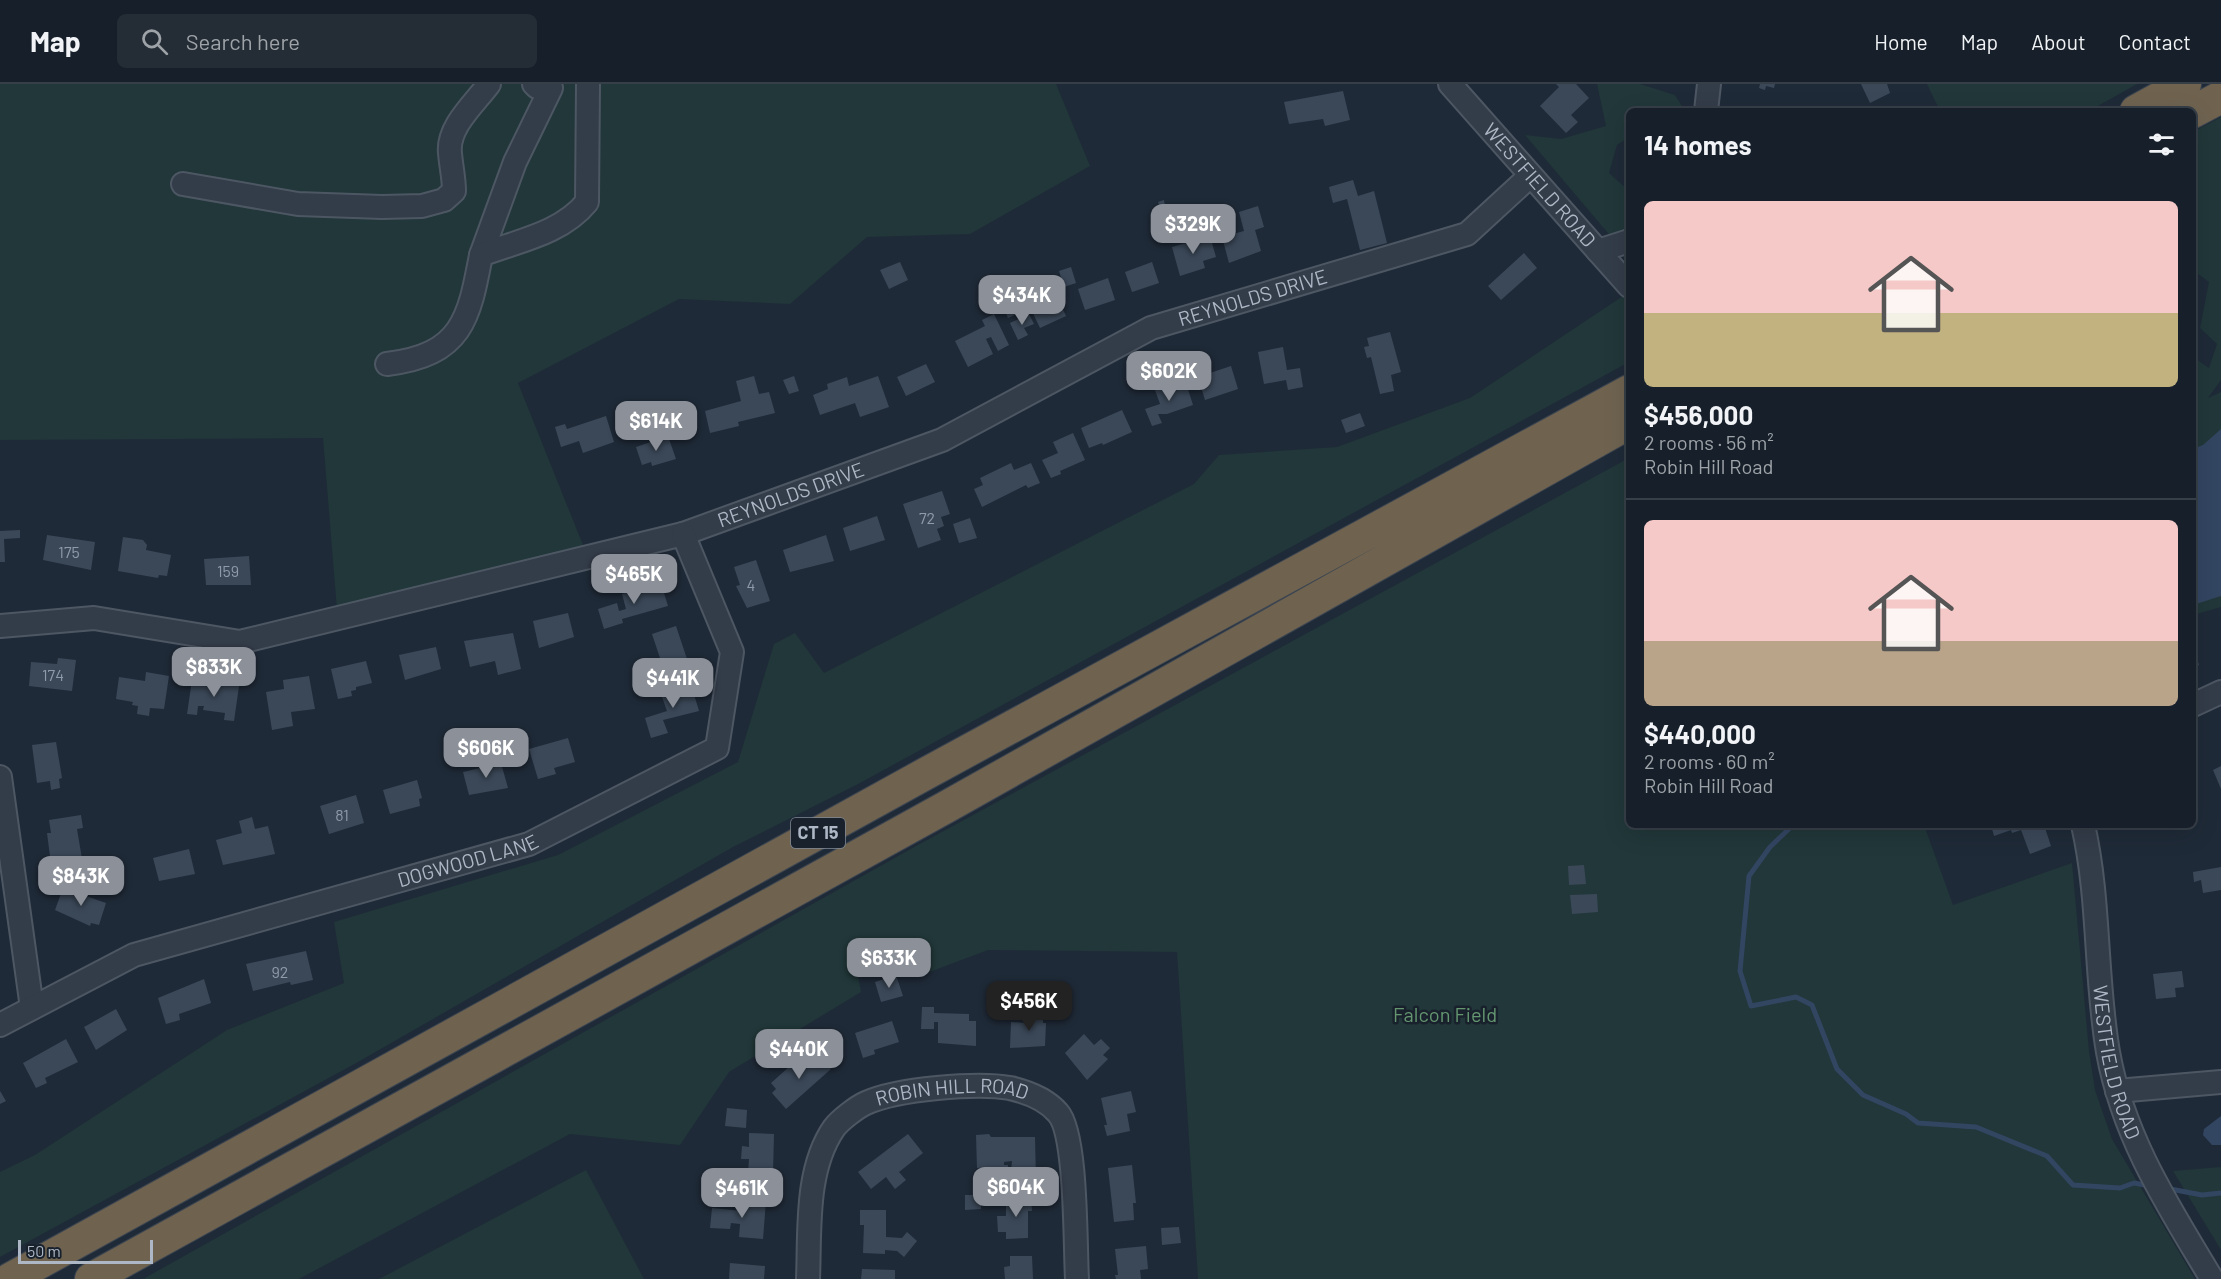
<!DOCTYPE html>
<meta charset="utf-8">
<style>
body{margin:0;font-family:Barlow,sans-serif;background:#242d36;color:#f1f3f6;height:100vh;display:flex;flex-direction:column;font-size:22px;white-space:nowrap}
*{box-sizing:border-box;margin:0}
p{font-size:20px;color:#9ea3a8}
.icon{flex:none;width:33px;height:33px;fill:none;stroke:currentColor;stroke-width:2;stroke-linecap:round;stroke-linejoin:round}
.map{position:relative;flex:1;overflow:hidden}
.side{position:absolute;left:1626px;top:24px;width:570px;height:720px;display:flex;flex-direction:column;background:#17202a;border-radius:9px;box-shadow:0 6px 24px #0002,0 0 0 2px #363e47}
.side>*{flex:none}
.scale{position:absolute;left:18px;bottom:15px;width:135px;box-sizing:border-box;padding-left:6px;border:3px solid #adb7c5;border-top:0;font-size:16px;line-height:21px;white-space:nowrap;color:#adb7c5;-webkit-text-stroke:4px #19212d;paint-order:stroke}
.price{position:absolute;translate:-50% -51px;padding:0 14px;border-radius:12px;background:#8c9099;color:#fff;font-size:20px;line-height:39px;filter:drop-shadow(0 2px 3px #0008)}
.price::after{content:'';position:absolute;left:50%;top:36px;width:18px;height:14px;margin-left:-9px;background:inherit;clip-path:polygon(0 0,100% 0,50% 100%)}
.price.current{background:#222;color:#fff}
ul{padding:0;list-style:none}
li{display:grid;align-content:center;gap:12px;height:318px;padding:0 18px}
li+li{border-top:2px solid #363e47}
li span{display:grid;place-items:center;height:186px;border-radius:9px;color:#555}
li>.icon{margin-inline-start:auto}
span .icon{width:108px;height:108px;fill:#fffc;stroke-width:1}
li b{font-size:26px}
h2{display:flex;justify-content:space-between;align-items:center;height:72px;padding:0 18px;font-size:26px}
header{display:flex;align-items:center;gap:36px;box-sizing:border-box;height:84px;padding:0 30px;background:#17202a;border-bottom:2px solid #363e47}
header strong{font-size:28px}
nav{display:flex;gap:33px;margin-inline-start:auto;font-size:21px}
.search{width:420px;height:54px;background:#242d36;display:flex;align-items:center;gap:15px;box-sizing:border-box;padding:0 21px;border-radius:9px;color:#9ea3a8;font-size:22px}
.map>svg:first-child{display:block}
</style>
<header>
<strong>Map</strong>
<div class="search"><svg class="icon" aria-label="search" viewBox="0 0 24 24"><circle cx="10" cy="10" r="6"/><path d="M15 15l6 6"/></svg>Search here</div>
<nav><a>Home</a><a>Map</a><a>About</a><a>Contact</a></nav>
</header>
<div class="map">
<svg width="2221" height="1195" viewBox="0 0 2221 1195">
<rect width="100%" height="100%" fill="#1f2a38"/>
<path fill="#213739" d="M0,0H1056L1090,82L970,150L867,153L790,220L679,215L518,299L591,481L338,538L323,354L0,356Z
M1597,0H1640L1675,11L1685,27H1629V53L1617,61L1609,89L1629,107V174L1525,51L1561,55L1606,42Z
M1927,0H2137L2089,27H1940Z
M2221,33V296L2208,314L2221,308V523L2193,531V273L2209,284L2217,260L2200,244L2209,198L2193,186V48Z
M1623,212L1629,219V278L860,699L733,763L358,978L0,1173V1088L35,1071L227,946L344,899L334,838L558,771L738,678L774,560L795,549L824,589L1194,400L1219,371L1337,363L1470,314Z
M1629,374V741H1924L1953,821L2072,779L2089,967L2095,1006L2112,1055L2195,1195H1198L1177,868L988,866L919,892L857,887L861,908L729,988L680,1061L570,1050L299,1195H143L916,762Z
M2221,1083V1166L2173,1087Z
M586,1086L644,1195H379Z"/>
<path fill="#324561" d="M2221,345V512L2193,521V365L2203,361Z
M2221,1032V1061H2212L2203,1051L2204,1045Z"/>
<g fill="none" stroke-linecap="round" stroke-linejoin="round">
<path stroke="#324561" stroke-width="5" d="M1793,741L1770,763L1749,792L1740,887L1751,922L1796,913L1812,921L1837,985L1863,1011L1906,1030L1918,1039L1976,1043L2047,1072L2073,1101L2120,1104L2134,1099L2150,1102
M2165,1104L2202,1111L2221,1109"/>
</g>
<path fill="#3b4858" d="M1556,0H1576L1589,14L1571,31L1578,38L1566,49L1540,22L1559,3Z
M1760,0H1775L1774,4L1766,2L1765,6L1759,4Z
M1861,0H1887L1890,9L1870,19Z
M1343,7L1350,36L1325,42L1323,35L1289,40L1284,18Z
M1353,96L1358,112L1374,107L1387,159L1360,166L1347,115L1333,119L1329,103Z
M1164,116L1165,122L1174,120L1180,141L1162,146L1156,125L1160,124L1158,118Z
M1258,122L1264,143L1255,146L1261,167L1229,179L1222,153L1244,147L1239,128Z
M1210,152L1216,173L1203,177L1205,184L1180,192L1172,163Z
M1524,169L1537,184L1501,216L1488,202Z
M900,178L908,196L889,205L880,186Z
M1152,178L1159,199L1132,208L1125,188Z
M1071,183L1076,199L1064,203L1059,187Z
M1108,194L1115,216L1085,226L1078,205Z
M1055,209L1066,232L1040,244L1029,221Z
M1013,221L1017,230L1008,234L1004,225Z
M994,230L1009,261L998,267L991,253L986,255L993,270L968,283L955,257L985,242L982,236Z
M1029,230L1034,240L1024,244L1028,251L1018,256L1010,239Z
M1390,248L1401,288L1391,291L1394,307L1380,310L1371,273L1367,274L1364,263L1369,262L1367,254Z
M1283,263L1287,286L1300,284L1303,303L1288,306L1286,296L1264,300L1258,268Z
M926,280L935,298L906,312L897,293Z
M1231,282L1238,305L1205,316L1198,293Z
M754,292L759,310L769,308L775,329L738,338L739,342L710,349L705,327L741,317L736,297Z
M794,292L799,307L789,310L783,296Z
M878,292L889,323L860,333L855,319L820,331L813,311L828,305L827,300L847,293L849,302Z
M1186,299L1193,321L1167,330H1158L1162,339L1152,342L1145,325L1160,320L1155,306Z
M1122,326L1132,348L1103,361L1102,359L1089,364L1081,344Z
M1360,329L1365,342L1346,349L1341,336Z
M606,332L614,358L583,369L579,357L561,363L555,343L565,340L567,345Z
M1073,349L1085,376L1060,387L1061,390L1051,394L1042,376L1058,369L1053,358Z
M668,352L676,375L652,382L651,378L642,381L636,363Z
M1011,379L1014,386L1031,379L1040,399L1028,404L1026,401L982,423L974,405L983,401L980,394Z
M942,407L950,430L941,433L944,442L937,445L941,456L918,464L903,420Z
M877,432L885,456L850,467L843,444Z
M970,434L977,454L959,459L953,440Z
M20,446V454L4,455L5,478H0V447Z
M47,451L95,458L91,486L43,476Z
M826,451L834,477L790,488L783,466Z
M123,453L143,456L147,461L146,466L171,471L167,492L159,491L158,494L118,487Z
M249,472L251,501H206L204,475Z
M756,476L770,517L747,524L736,502L740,501L734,483Z
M661,499L668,522L622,535L623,539L604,545L598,525L617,519L619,527L626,525L622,510Z
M568,529L574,553L539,564L533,537Z
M676,542L688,578L664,586L652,550Z
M513,549L521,585L498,591L495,577L470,583L464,557Z
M436,563L441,585L405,596L399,571Z
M2193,563L2199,581L2193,583Z
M58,574L76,576L72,607L29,602L31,578L57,580Z
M366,577L372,599L356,603V606L351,607L352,612L338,615L331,585Z
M146,588L169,592L164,625L150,624L149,632L137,630L138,622L132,621L133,618L116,615L119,593L145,597Z
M309,592L315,625L291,628L293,642L272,646L266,608L284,605L283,596Z
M192,596L239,602L234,637L224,636L225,629L203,626L204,622H198L197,631L187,630Z
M691,600L699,627L663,636L668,649L651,654L645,634L667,627L661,610Z
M568,654L575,678L554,684L556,690L538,695L529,665Z
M56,658L62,694L59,695L60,704L51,706L50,697L37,699L32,661Z
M501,679L508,704L469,711L463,688Z
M2221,682V705L2213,686Z
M417,696L422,714L419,715L420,722L390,730L383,706Z
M356,711L364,739L329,750L320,722Z
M81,731L83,744L77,745L82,775L51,780L47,749H51L49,736Z
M252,733L255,745L268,742L275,770L223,781L216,756L242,749L239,737Z
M1991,741H2044L2051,762L2030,770L2021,746L2012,749L2011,746L1994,752Z
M2146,741H2172L2173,742L2147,746Z
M189,765L195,790L159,797L153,774Z
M1584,781L1586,800L1569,801L1568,782Z
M2221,783V806L2203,809L2201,796L2194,798L2193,788Z
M63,804L106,819L99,841L91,839L90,842L55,826Z
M1597,810L1598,828L1572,830L1570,811Z
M306,867L313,896L291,901L290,898L253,907L246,880Z
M2182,887L2184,903L2175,904L2176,913L2156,915L2153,890Z
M896,891L903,912L881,918L875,898Z
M204,895L211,919L179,930L180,936L166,940L158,914Z
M922,923H934V929L969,930V937H976V962L938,959V938H934V945H921Z
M116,925L127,946L96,966L84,943Z
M1026,929L1043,930V939H1046L1045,962L1010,964L1011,938L1025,939Z
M892,937L899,958L874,966L875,970L863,974L855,949Z
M1084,950L1094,961L1101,955L1110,964L1103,971L1108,975L1087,996L1065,969Z
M66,955L78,978L45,994L47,999L36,1004L23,979Z
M816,968L831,985L786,1025L772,1009L776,1005L771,999L790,982L795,987Z
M0,1007L6,1017L0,1020Z
M1131,1007L1136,1028L1127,1030L1130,1047L1107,1052L1104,1041H1107L1101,1014Z
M727,1024L747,1026L746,1044L725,1042Z
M749,1049L774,1050L773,1089H748L749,1075H741L742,1062L749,1063Z
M908,1050L923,1069L899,1088L906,1096L895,1105L886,1093L871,1105L858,1088Z
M989,1050L991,1053H1035L1036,1098H1010L1012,1077L1004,1078V1081H1008V1092L999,1093L998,1083L977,1084L976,1051Z
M1132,1081L1136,1119H1133L1134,1136L1114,1138L1108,1084Z
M965,1111H981V1125L965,1126Z
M1006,1114H1031L1032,1127H1028V1154L1006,1155V1148H998L997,1132H1006Z
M743,1115L766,1117L763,1155L739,1153L740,1140L731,1139L730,1145L710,1144L712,1124L742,1127Z
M860,1126H886V1153L902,1154L907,1148L917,1157L904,1173L897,1167L885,1166V1170L863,1169L864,1141H860Z
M1179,1143L1181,1159L1162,1161L1161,1144Z
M1146,1162L1148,1185L1140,1186L1141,1195H1116L1115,1191H1118L1115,1165Z
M1010,1172H1032L1033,1195H1005L1004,1183L1010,1182Z
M730,1179L765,1182L764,1195H729Z
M862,1185L895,1186V1195H861Z"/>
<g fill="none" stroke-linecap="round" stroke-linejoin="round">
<defs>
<g id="minor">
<path id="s1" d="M1450,0L1629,202"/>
<path d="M1706,27L1709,0"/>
<path d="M183,100L298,120L382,123L422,122L444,116L454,107C454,94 451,82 450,69C447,43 475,19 489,0"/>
<path d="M1598,167L1629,157"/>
<path d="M481,171L515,78L551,4L537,3L534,0"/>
<path d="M387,280C462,271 469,235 481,171C517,157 561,150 587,118L588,0"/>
<path id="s2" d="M0,542L94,534L240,558L683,450L942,356L1151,244L1467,150L1530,92"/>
<path d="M2193,621L2221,608"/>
<path d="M0,693L32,924"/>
<path id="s3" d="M2083,741C2100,815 2095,893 2108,968C2123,1053 2168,1122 2212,1195"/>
<path id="s4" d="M0,941L134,871L529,760L717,664L732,568L683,450"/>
<path d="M2117,1007L2221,998"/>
<path id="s5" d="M808,1195C810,1147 805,1086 834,1044C840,1036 857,1023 866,1019C897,1005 977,998 1010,1004C1027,1008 1047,1016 1058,1029C1077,1050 1075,1162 1077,1195"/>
</g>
<path id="highway" d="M2136,27L2185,0
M2193,28L2221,13
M10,1195L925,690L1629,307
M91,1195L948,722L1629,339"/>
</defs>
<use href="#minor" stroke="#4d5763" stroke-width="26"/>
<use href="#highway" stroke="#3b4450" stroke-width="34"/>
<use href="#minor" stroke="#333c49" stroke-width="22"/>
<use href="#highway" stroke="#6f6350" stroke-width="32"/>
</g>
<g text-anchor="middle" stroke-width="5" stroke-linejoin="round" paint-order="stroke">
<g font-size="16" fill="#909baa">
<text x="927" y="440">72</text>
<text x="69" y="474">175</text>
<text x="228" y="493">159</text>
<text x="751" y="507">4</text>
<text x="53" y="597">174</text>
<text x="342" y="737">81</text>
<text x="280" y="894">92</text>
</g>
<rect fill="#19212d" stroke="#818a97" stroke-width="1.5" x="791" y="734" width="54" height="30" rx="4.5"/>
<g font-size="18" font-weight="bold" fill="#adb7c5">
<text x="818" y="755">CT 15</text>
</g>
<g font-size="20" fill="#adb7c5" stroke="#19212d">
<text dy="7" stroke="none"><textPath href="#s1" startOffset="135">WESTFIELD ROAD</textPath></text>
<text dy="7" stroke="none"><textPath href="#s2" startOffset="1317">REYNOLDS DRIVE</textPath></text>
<text dy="7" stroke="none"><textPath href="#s2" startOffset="813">REYNOLDS DRIVE</textPath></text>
<text dy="7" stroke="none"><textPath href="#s4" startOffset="498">DOGWOOD LANE</textPath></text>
<text dy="7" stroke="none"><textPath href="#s3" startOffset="240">WESTFIELD ROAD</textPath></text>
<text dy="7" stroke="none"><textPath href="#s5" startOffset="284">ROBIN HILL ROAD</textPath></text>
</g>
<g font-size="20" fill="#649770" stroke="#19212d">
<text x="1445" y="938">Falcon Field</text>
</g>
</g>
</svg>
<div class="scale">50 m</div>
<b class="price" style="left:1193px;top:171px">$329K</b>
<b class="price" style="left:1022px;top:242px">$434K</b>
<b class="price" style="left:1169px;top:318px">$602K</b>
<b class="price" style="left:656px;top:368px">$614K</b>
<b class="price" style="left:634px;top:521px">$465K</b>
<b class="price" style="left:214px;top:614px">$833K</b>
<b class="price" style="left:673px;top:625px">$441K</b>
<b class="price" style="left:486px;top:695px">$606K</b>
<b class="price" style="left:81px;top:823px">$843K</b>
<b class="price" style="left:889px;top:905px">$633K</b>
<b class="price current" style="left:1029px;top:948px">$456K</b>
<b class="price" style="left:799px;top:996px">$440K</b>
<b class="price" style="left:1016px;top:1134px">$604K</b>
<b class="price" style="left:742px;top:1135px">$461K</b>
<section class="side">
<h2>14 homes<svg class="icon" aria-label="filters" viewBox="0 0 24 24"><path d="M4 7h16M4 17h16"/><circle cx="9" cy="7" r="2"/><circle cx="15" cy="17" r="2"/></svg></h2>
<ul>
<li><span style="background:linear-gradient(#f6c9c9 60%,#c2b280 0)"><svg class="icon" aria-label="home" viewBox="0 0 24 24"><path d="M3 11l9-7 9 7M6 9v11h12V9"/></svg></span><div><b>$456,000</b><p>2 rooms · 56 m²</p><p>Robin Hill Road</p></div></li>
<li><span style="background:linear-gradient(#f6c9c9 65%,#b9a48a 0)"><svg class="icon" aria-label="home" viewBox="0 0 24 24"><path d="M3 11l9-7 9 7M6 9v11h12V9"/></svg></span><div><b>$440,000</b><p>2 rooms · 60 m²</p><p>Robin Hill Road</p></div></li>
</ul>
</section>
</div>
